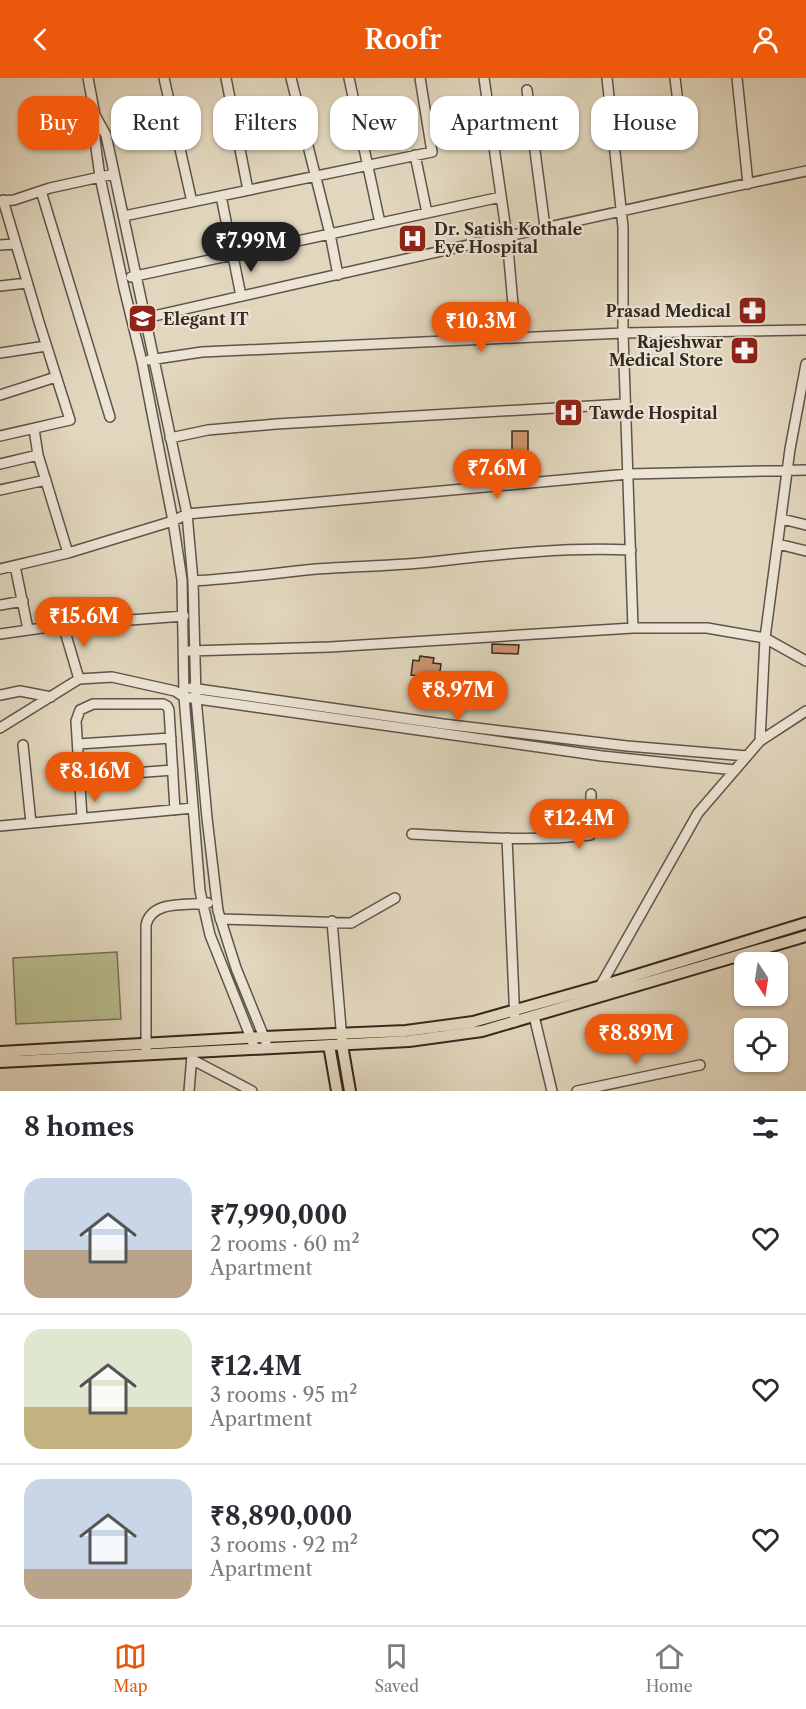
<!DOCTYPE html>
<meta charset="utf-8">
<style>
body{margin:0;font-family:"Libre Caslon Text",serif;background:#f2f2f3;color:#2b2b33;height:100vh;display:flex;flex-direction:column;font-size:22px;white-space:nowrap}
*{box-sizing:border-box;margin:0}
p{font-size:20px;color:#7c7c81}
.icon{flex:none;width:33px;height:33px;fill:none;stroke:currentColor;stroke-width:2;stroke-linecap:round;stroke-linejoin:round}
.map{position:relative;height:1013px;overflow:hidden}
.details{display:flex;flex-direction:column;background:#fff;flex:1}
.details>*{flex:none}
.hud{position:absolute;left:18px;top:18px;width:771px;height:54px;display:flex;gap:12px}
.needle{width:39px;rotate:168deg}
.controls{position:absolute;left:734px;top:874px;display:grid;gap:12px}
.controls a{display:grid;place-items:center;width:54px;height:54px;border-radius:12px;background:#fff;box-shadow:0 2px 4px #0004;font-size:30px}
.price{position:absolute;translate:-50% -51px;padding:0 14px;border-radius:21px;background:#ea580c;color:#fff;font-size:20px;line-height:39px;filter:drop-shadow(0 2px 3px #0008)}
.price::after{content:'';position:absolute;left:50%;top:36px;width:18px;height:14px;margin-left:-9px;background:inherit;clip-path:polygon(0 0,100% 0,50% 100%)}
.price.selected{background:#222;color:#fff}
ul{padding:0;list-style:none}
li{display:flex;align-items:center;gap:18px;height:150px;padding:0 24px}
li+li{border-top:2px solid #e1e1e2}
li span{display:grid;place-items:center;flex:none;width:168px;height:120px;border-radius:18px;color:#555}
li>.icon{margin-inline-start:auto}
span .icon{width:72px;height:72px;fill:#fffc;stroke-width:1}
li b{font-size:26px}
h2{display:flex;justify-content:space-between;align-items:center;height:72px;padding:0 24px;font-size:26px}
.tag{padding:0 21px;border-radius:18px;background:#fff;box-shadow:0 2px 4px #0004;font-size:21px;line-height:54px}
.tag.selected{background:#ea580c;color:#fff}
header{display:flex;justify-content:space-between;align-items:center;height:78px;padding:0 24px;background:#ea580c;color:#fff;font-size:27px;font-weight:600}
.menu{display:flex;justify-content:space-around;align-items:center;height:84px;border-top:2px solid #e1e1e2;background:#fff;font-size:16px;color:#7c7c81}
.menu a{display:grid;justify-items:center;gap:3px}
.menu .selected{color:#ea580c}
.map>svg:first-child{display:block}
</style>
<header><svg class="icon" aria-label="back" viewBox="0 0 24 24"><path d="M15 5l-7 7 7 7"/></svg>Roofr<svg class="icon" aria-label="person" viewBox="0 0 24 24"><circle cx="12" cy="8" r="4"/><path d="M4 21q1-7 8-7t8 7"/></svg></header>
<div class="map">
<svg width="806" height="1013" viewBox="0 0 806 1013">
<rect width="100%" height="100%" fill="#e2d7be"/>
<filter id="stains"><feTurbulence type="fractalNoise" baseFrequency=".00333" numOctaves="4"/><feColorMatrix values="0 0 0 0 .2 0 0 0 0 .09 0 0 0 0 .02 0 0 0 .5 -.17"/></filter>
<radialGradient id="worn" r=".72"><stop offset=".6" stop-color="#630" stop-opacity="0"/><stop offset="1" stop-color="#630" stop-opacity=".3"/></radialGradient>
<path fill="#b8bd8e" stroke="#767258" stroke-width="1.5" d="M117,874L121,941L16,946L13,880Z"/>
<path fill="#cc956e" stroke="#352821" stroke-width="1.5" d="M421,149L426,174L407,178L402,153Z
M512,353H528V394H512Z
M492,566L519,567L518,576L492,575Z
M420,578L434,580L433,585L441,586L439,600L411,597L413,582L419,583Z"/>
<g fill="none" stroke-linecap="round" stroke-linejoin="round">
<defs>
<path id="minor" d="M88,0L95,37V62L100,99L124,210L142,284L173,443L182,502L184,619L200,813L210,857L253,965
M164,0L192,124
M226,0L248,112
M291,0L330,156L338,197
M349,0L380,145
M484,0L507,159L516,260
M607,0L623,149V255L633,550
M675,0L683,65
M737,0L748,106
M527,12L545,149
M96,39L106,57L187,436L193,503L196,620L207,740L218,833L236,890L266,964
M415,77L427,135
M41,113L110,339
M221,118L241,218
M0,123L14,122L50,110L114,96
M124,138L432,74L420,0
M0,167L15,166
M131,199L501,119
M0,208L27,205
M145,240C365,190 585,140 806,93
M0,275L46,268
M149,282L202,274L623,255L806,252
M0,317L56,299
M34,351L38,377L68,475
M0,358L70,342L39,244L3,122
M170,360L208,352L276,346L625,326
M0,386L38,377
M0,412L46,402
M782,441L806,447
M778,466L806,473
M15,488L28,551
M0,491L68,475L173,443L187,436L628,396L806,392
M193,503C235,501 275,495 316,491C357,488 399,488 440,483C503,476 567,469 631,472
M0,527L23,523
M63,547L79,601
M0,556L63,547L184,538
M189,573L330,569L633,550H707L765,560L806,583
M191,610L443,646L627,668L747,678
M0,617L20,613L51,619
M0,650L79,601L112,599L175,613L184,619L602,678L735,692
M760,663L765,560L790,371L806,286
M78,666L171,660
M23,667L31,745
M80,699L173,692
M82,740L76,643L80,632L93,626H163L167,628L169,632L175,732
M0,748L193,730
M412,756C471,759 531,764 590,757L591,716
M507,760L515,944
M220,841L351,845L395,820
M332,843L342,962
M598,912L698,735L760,663L806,633
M534,938L552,1013
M146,971V847C152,821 188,828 208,825
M193,982L252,1013
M189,1013L192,977
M577,1013L700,987"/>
<path id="major" d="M329,967L337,1013
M342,967L350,1013
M0,974L264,959L406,953L473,944L601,908L806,845
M0,984L409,963L482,953L806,858"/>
</defs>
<use href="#minor" stroke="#605448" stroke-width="12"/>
<use href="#major" stroke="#352821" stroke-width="14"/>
<use href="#minor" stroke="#ece5d5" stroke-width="9"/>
<use href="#major" stroke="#e2d7be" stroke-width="10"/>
</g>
<defs>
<symbol id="hospital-square" viewBox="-11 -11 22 22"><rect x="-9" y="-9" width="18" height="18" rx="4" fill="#8f2418" stroke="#ece5d5"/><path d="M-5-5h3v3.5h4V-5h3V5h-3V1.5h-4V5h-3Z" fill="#fff"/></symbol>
<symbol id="pharmacy-square" viewBox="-11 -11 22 22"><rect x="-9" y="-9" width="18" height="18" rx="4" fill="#8f2418" stroke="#ece5d5"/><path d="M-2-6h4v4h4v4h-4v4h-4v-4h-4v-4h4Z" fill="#fff"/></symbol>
<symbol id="school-square" viewBox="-11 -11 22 22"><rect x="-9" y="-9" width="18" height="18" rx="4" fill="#8f2418" stroke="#ece5d5"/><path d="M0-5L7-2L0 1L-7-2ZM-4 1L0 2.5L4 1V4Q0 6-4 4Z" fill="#fff"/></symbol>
</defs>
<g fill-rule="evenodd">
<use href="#hospital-square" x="396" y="144" width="33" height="33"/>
<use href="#pharmacy-square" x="736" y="216" width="33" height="33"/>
<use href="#school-square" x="126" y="224" width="33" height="33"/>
<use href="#pharmacy-square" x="728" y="256" width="33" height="33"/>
<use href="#hospital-square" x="552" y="318" width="33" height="33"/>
</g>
<g text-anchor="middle" stroke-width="4.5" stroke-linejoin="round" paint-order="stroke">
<g font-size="16" font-weight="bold" fill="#352821" stroke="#ece5d5" text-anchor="start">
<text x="434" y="157">Dr. Satish Kothale<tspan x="434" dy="18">Eye Hospital</tspan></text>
<text x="731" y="239" text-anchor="end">Prasad Medical</text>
<text x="163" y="247">Elegant IT</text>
<text x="723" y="270" text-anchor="end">Rajeshwar<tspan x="723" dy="18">Medical Store</tspan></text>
<text x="589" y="341">Tawde Hospital</text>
</g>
</g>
<rect width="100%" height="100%" filter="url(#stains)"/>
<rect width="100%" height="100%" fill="url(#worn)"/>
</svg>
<div class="controls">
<a><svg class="needle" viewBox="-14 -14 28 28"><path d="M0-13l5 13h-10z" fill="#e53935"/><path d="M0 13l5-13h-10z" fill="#7c7c81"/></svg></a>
<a><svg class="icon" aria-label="locate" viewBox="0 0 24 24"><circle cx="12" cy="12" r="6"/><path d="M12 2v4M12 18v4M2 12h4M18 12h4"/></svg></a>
</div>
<b class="price selected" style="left:251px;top:195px">₹7.99M</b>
<b class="price" style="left:481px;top:275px">₹10.3M</b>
<b class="price" style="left:497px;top:422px">₹7.6M</b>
<b class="price" style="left:84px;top:570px">₹15.6M</b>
<b class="price" style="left:458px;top:644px">₹8.97M</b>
<b class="price" style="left:95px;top:725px">₹8.16M</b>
<b class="price" style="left:579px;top:772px">₹12.4M</b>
<b class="price" style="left:636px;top:987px">₹8.89M</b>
<div class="hud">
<a class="tag selected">Buy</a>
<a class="tag">Rent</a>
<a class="tag">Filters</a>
<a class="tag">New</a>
<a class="tag">Apartment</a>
<a class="tag">House</a>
</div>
</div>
<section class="details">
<h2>8 homes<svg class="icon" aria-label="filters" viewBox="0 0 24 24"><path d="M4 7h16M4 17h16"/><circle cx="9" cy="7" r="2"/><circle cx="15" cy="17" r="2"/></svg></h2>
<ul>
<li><span style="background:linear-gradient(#c9d6e8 60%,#b9a48a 0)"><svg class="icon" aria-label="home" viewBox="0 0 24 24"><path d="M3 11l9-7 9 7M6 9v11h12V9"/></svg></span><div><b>₹7,990,000</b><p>2 rooms · 60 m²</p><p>Apartment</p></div><svg class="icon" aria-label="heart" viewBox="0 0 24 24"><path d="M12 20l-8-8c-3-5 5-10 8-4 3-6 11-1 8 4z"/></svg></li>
<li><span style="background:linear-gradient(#dfe7d0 65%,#c2b280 0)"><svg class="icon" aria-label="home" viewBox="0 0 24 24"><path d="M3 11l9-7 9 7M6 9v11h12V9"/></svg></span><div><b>₹12.4M</b><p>3 rooms · 95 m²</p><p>Apartment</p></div><svg class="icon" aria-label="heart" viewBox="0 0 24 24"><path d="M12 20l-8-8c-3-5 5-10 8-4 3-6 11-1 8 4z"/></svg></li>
<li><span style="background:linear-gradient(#c9d6e8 75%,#b9a48a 0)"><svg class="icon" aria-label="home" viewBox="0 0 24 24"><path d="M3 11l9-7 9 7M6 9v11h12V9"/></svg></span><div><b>₹8,890,000</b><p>3 rooms · 92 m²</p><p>Apartment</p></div><svg class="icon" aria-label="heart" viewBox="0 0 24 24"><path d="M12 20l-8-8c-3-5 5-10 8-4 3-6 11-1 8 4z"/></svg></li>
</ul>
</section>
<nav class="menu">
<a class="selected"><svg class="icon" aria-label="map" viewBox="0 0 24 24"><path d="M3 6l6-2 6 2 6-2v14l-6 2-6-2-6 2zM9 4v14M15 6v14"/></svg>Map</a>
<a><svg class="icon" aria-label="saved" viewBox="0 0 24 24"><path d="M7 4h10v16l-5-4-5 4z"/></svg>Saved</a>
<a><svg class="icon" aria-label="home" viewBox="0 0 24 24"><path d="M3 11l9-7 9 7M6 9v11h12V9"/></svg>Home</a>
</nav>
